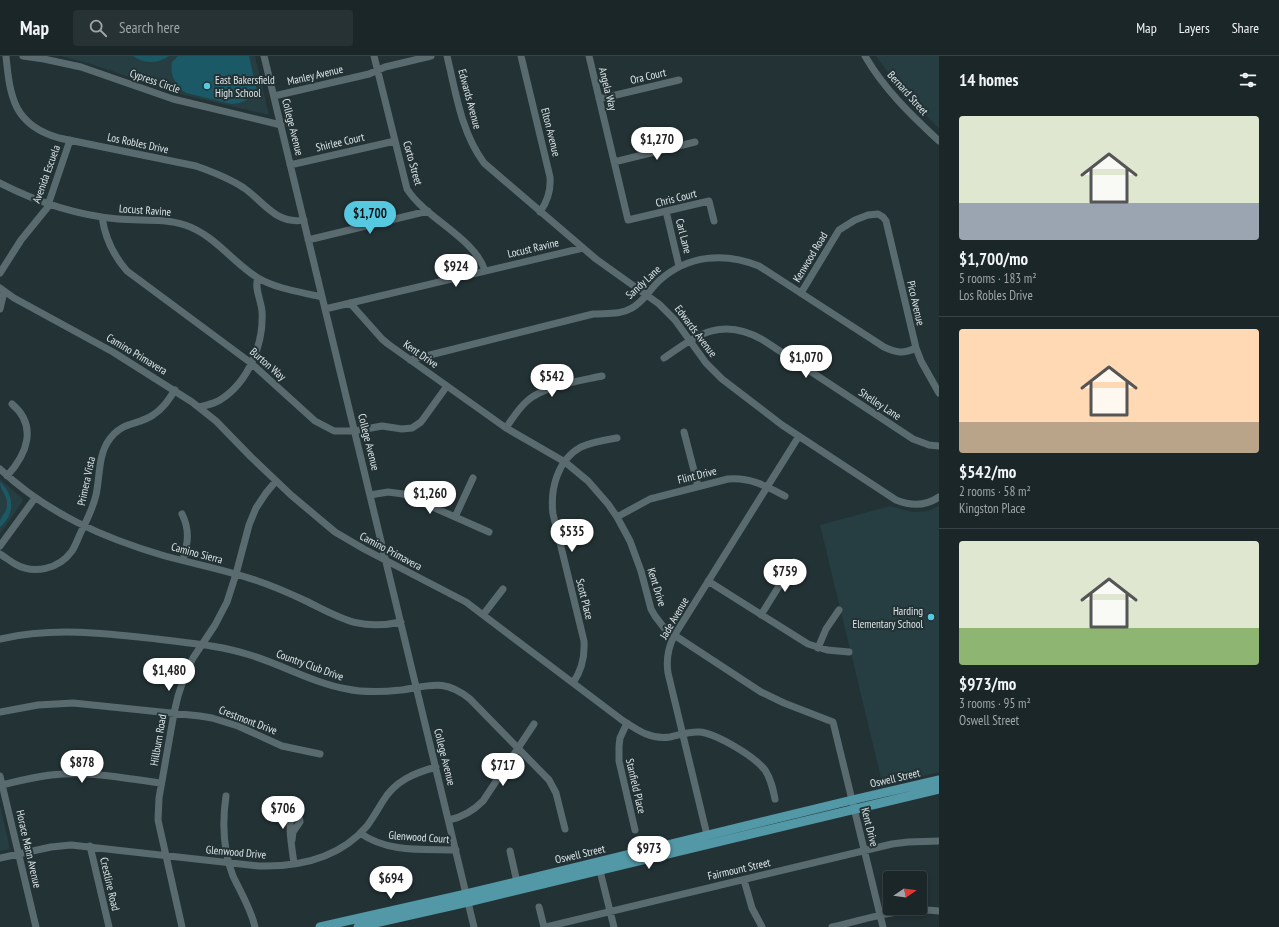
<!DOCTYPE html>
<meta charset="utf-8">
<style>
body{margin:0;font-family:"PT Sans Narrow",sans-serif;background:#273234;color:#f1f3f6;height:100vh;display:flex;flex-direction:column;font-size:15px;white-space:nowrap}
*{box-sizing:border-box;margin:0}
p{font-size:13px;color:#9fa5a8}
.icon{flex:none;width:22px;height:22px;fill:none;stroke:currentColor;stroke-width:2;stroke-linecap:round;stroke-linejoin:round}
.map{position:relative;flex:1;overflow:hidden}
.side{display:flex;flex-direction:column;background:#1a2628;width:340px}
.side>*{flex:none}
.needle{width:26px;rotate:77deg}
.tools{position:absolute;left:883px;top:815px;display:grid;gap:8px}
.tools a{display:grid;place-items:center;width:44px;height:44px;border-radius:4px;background:#1a2628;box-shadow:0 2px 6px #0003,0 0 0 1px #384345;font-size:20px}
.price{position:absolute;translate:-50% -34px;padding:0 9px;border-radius:14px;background:#fff;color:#222;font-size:13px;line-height:26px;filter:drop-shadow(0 1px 2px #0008)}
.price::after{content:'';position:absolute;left:50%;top:24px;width:12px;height:9px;margin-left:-6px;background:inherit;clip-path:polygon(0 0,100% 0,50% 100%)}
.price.current{background:#56c9e1;color:#111}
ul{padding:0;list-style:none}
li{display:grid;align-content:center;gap:8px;height:212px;padding:0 20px}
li+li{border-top:1px solid #384345}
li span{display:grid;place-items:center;height:124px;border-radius:4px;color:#555}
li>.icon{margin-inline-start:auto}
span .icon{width:72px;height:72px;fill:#fffc;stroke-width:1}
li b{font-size:17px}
h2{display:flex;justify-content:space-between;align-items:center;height:48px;padding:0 20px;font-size:17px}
header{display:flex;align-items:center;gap:24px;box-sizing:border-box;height:56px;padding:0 20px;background:#1a2628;border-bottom:1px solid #384345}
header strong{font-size:19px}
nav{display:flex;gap:22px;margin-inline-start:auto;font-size:14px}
.search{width:280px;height:36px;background:#273234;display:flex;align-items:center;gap:10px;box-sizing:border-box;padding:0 14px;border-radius:4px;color:#9fa5a8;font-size:15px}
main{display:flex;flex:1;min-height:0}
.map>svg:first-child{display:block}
</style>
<header>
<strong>Map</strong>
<div class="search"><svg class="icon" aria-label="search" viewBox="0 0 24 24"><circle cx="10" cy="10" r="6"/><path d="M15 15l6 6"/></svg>Search here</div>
<nav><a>Map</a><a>Layers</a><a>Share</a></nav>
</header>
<main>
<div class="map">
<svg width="939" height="871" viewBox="0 0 939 871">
<rect width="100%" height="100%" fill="#233235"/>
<path fill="#263d42" d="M61,0H255L269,59L175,37L91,8Z
M876,0H939V72L900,33Z
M0,423L23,443L22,446L0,478Z
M890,450L912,456L928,455L939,450V716L883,730L820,469Z
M0,749L10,793L0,795Z"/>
<path fill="#1a5965" d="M133,0H169C158,8 144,8 133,0Z
M178,0H249L257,35C249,43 242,48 231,48L186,37C176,31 169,17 172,6Z
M0,426C15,439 15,459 0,471C0,469 0,467 0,465C3,457 7,457 7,447C7,439 0,434 0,426Z"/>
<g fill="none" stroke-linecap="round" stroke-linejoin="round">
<path stroke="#5a6b6f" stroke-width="7" d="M6,0C10,42 14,69 59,82L196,110C213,116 229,122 244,132C264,146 276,169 304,164
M23,0L44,3L81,11L173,43L281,69
M264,0L474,871
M374,0L407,133C426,163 475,182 485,215
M447,0C456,37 461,76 484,107L596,203L659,248L675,264L706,307L722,323L782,369L896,444C911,450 926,450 939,441
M521,0L550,121C551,134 548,145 540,156
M589,0L628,164L709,145L714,165
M865,0C884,33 911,59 939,85
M274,40L369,18L385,11L431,0
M599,43L679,24
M614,106L695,86
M290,109L395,85
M0,127C37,146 77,159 118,163C140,165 164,162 185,169C215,179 232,206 258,222C277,233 301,236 322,241
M666,155L679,210
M102,161C105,182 113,199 127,215L251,307L315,365L334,375H355L382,370L402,373L412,372L421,366L447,330
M308,184L428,155
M0,217L21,184L47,152L70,84
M0,232L14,242L113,296L192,346L216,365L251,401L291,439L335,476L364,493L466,546L622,664C637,674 651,684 670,681C680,679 689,675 700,676C717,678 754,700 765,714C771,723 773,733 775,743
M801,237L839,174L855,164L868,159L878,158L883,161L886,165L916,292L921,305L939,337
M350,247L382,283L388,288L506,372L565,406L588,425L608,448L617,461L630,485L641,515L651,553L655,560L665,573L761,636L784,647L833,666L883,871
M0,253L4,236
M325,253L583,192
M664,302C697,279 722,260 763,284L913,383L929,389L939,390
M410,304L593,258C607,257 620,259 632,252C644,245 650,233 660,224C688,199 725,196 759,210L884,291C897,297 903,298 916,292
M199,351C206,349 214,348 220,344C249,326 264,287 262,255C261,244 254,232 258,222
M506,372C512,363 518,353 527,345C543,330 580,325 602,320
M684,376L698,430
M0,413C47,457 103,482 165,500C195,508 226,514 255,524C273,530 289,537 306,545C341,562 359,575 401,566
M7,420C27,398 38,370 12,348
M370,439L388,436L403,438L489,476
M182,458C190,474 188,487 183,504
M455,461L473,422
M617,461L650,443L728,423C750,421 766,430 785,440
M0,490L35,442
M0,498C5,501 10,505 15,508C34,519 59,513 72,495C76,489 78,482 81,476C87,464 93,452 96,439C100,421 98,399 109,384C122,365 137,370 153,359C163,353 169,343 175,334
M708,525L808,588L827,594L849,596
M483,559L503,533
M761,559L794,506
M0,583C52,571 104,577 157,583C188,587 219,589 250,599C283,609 313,627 347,633C365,637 383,636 401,634C430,630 444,622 470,643L549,724L556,737L565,773
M818,592L826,573L839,554
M573,627C582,614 585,601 584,585L553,458C550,434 557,404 581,391C592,386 605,384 617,382
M0,656L38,649L73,647L200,660L212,662L238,670L282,690L320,698
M627,667L620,682L619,690V705L635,774
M0,720L36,871
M2,729C22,724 42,719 63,718C96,716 129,723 161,727
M226,740C222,767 223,794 233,820C241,837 251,853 255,871
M449,764C463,761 473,755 483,745L534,668
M360,777C388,797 423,793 456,794
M707,779L668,617C666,604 668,592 674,580L799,380
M292,784L293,776L300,766C300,761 297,759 292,760C287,767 293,798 294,808
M90,790L109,871
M510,795L517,826
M0,802L51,791L71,789L259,810C299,811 340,802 367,770C373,762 378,753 383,745C395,725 414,717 436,711
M600,815L614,871
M744,824L752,852L762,871
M539,851L544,871
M182,871L158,764L159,742L174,657L178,640L186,616L193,602L215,569L227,546L236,518L249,469L256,452L266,437L276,425
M546,871L892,788L908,786L939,785
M832,871C867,863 903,850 939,855"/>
<path stroke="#5398a6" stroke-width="9" d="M320,871L466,838L852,744L939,724
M358,871L468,846L939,733"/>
</g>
<g fill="#56c9e1" stroke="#233235" stroke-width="1.5">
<circle cx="207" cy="30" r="4"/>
<circle cx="931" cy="561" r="4"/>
</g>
<g text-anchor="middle" stroke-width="4" stroke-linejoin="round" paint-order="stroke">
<g font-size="11" fill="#dde6e9" stroke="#233235">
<text transform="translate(315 19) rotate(-13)" y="4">Manley Avenue</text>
<text transform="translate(648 20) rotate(-13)" y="4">Ora Court</text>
<text transform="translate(155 25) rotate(19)" y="4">Cypress Circle</text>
<text transform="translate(608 33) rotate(76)" y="4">Angela Way</text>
<text transform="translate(908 37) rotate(48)" y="4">Bernard Street</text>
<text transform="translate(470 43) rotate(75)" y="4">Edwards Avenue</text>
<text transform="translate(293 71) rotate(76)" y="4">College Avenue</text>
<text transform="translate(551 76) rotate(76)" y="4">Elton Avenue</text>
<text transform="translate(340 86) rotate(-13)" y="4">Shirlee Court</text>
<text transform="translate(138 87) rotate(12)" y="4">Los Robles Drive</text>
<text transform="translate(413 107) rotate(74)" y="4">Corto Street</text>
<text transform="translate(46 118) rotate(-70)" y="4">Avenida Escuela</text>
<text transform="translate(676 142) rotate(-14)" y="4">Chris Court</text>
<text transform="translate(145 154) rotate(4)" y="4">Locust Ravine</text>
<text transform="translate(684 180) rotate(76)" y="4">Carl Lane</text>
<text transform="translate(533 192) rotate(-13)" y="4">Locust Ravine</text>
<text transform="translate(810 201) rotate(-59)" y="4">Kenwood Road</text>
<text transform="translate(643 226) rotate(-43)" y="4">Sandy Lane</text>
<text transform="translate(916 247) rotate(77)" y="4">Pico Avenue</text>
<text transform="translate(696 275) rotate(53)" y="4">Edwards Avenue</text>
<text transform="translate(137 298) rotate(31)" y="4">Camino Primavera</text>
<text transform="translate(421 298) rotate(35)" y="4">Kent Drive</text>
<text transform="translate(268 308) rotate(41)" y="4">Burton Way</text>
<text transform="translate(880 348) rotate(33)" y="4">Shelley Lane</text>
<text transform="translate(369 386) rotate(76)" y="4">College Avenue</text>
<text transform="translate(697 419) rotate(-14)" y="4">Flint Drive</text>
<text transform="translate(86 425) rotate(-78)" y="4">Primera Vista</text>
<text transform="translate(391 495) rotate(28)" y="4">Camino Primavera</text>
<text transform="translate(197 497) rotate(15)" y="4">Camino Sierra</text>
<text transform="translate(657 531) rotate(73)" y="4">Kent Drive</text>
<text transform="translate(585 543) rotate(76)" y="4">Scott Place</text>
<text transform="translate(674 562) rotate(-60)" y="4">Jade Avenue</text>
<text transform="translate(310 609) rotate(20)" y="4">Country Club Drive</text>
<text transform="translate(248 664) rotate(21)" y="4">Crestmont Drive</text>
<text transform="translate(158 684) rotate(-80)" y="4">Hillburn Road</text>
<text transform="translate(445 701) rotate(76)" y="4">College Avenue</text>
<text transform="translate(895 722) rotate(-13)" y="4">Oswell Street</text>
<text transform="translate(636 730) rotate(77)" y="4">Stanfield Place</text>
<text transform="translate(870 771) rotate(76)" y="4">Kent Drive</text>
<text transform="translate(419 781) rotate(4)" y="4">Glenwood Court</text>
<text transform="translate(29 793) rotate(77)" y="4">Horace Mann Avenue</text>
<text transform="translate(236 796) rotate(5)" y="4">Glenwood Drive</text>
<text transform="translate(580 798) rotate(-13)" y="4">Oswell Street</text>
<text transform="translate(739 813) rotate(-13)" y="4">Fairmount Street</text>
<text transform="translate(110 828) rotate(77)" y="4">Crestline Road</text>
</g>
<g font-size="11" fill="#dde6e9" stroke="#233235" text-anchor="start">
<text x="215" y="28">East Bakersfield<tspan x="215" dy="13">High School</tspan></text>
<text x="923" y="559" text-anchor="end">Harding<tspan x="923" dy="13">Elementary School</tspan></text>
</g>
</g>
</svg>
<div class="tools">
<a><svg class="needle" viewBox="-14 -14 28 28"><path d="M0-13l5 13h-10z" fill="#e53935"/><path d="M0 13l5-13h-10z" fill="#9fa5a8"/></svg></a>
</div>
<b class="price" style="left:657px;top:105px">$1,270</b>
<b class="price current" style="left:370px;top:179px">$1,700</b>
<b class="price" style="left:456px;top:232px">$924</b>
<b class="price" style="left:806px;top:323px">$1,070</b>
<b class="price" style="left:552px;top:342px">$542</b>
<b class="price" style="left:430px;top:459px">$1,260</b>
<b class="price" style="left:572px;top:497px">$535</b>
<b class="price" style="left:785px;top:537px">$759</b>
<b class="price" style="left:169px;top:636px">$1,480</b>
<b class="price" style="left:82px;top:728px">$878</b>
<b class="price" style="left:503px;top:731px">$717</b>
<b class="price" style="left:283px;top:774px">$706</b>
<b class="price" style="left:649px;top:814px">$973</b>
<b class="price" style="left:391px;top:844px">$694</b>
</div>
<section class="side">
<h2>14 homes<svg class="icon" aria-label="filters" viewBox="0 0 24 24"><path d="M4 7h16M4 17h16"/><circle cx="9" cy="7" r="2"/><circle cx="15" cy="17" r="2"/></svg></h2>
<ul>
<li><span style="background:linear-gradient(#dfe7d0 70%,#9aa5b1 0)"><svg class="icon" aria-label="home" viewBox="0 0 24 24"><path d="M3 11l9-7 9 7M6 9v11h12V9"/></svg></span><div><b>$1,700/mo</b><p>5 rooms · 183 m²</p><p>Los Robles Drive</p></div></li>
<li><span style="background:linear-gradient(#ffd9b3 75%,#b9a48a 0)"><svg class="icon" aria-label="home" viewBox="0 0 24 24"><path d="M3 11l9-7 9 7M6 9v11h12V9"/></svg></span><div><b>$542/mo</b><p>2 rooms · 58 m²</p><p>Kingston Place</p></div></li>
<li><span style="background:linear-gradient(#dfe7d0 70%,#8fb573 0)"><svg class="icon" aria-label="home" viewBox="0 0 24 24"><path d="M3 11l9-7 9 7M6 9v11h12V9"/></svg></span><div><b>$973/mo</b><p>3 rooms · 95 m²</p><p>Oswell Street</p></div></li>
</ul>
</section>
</main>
